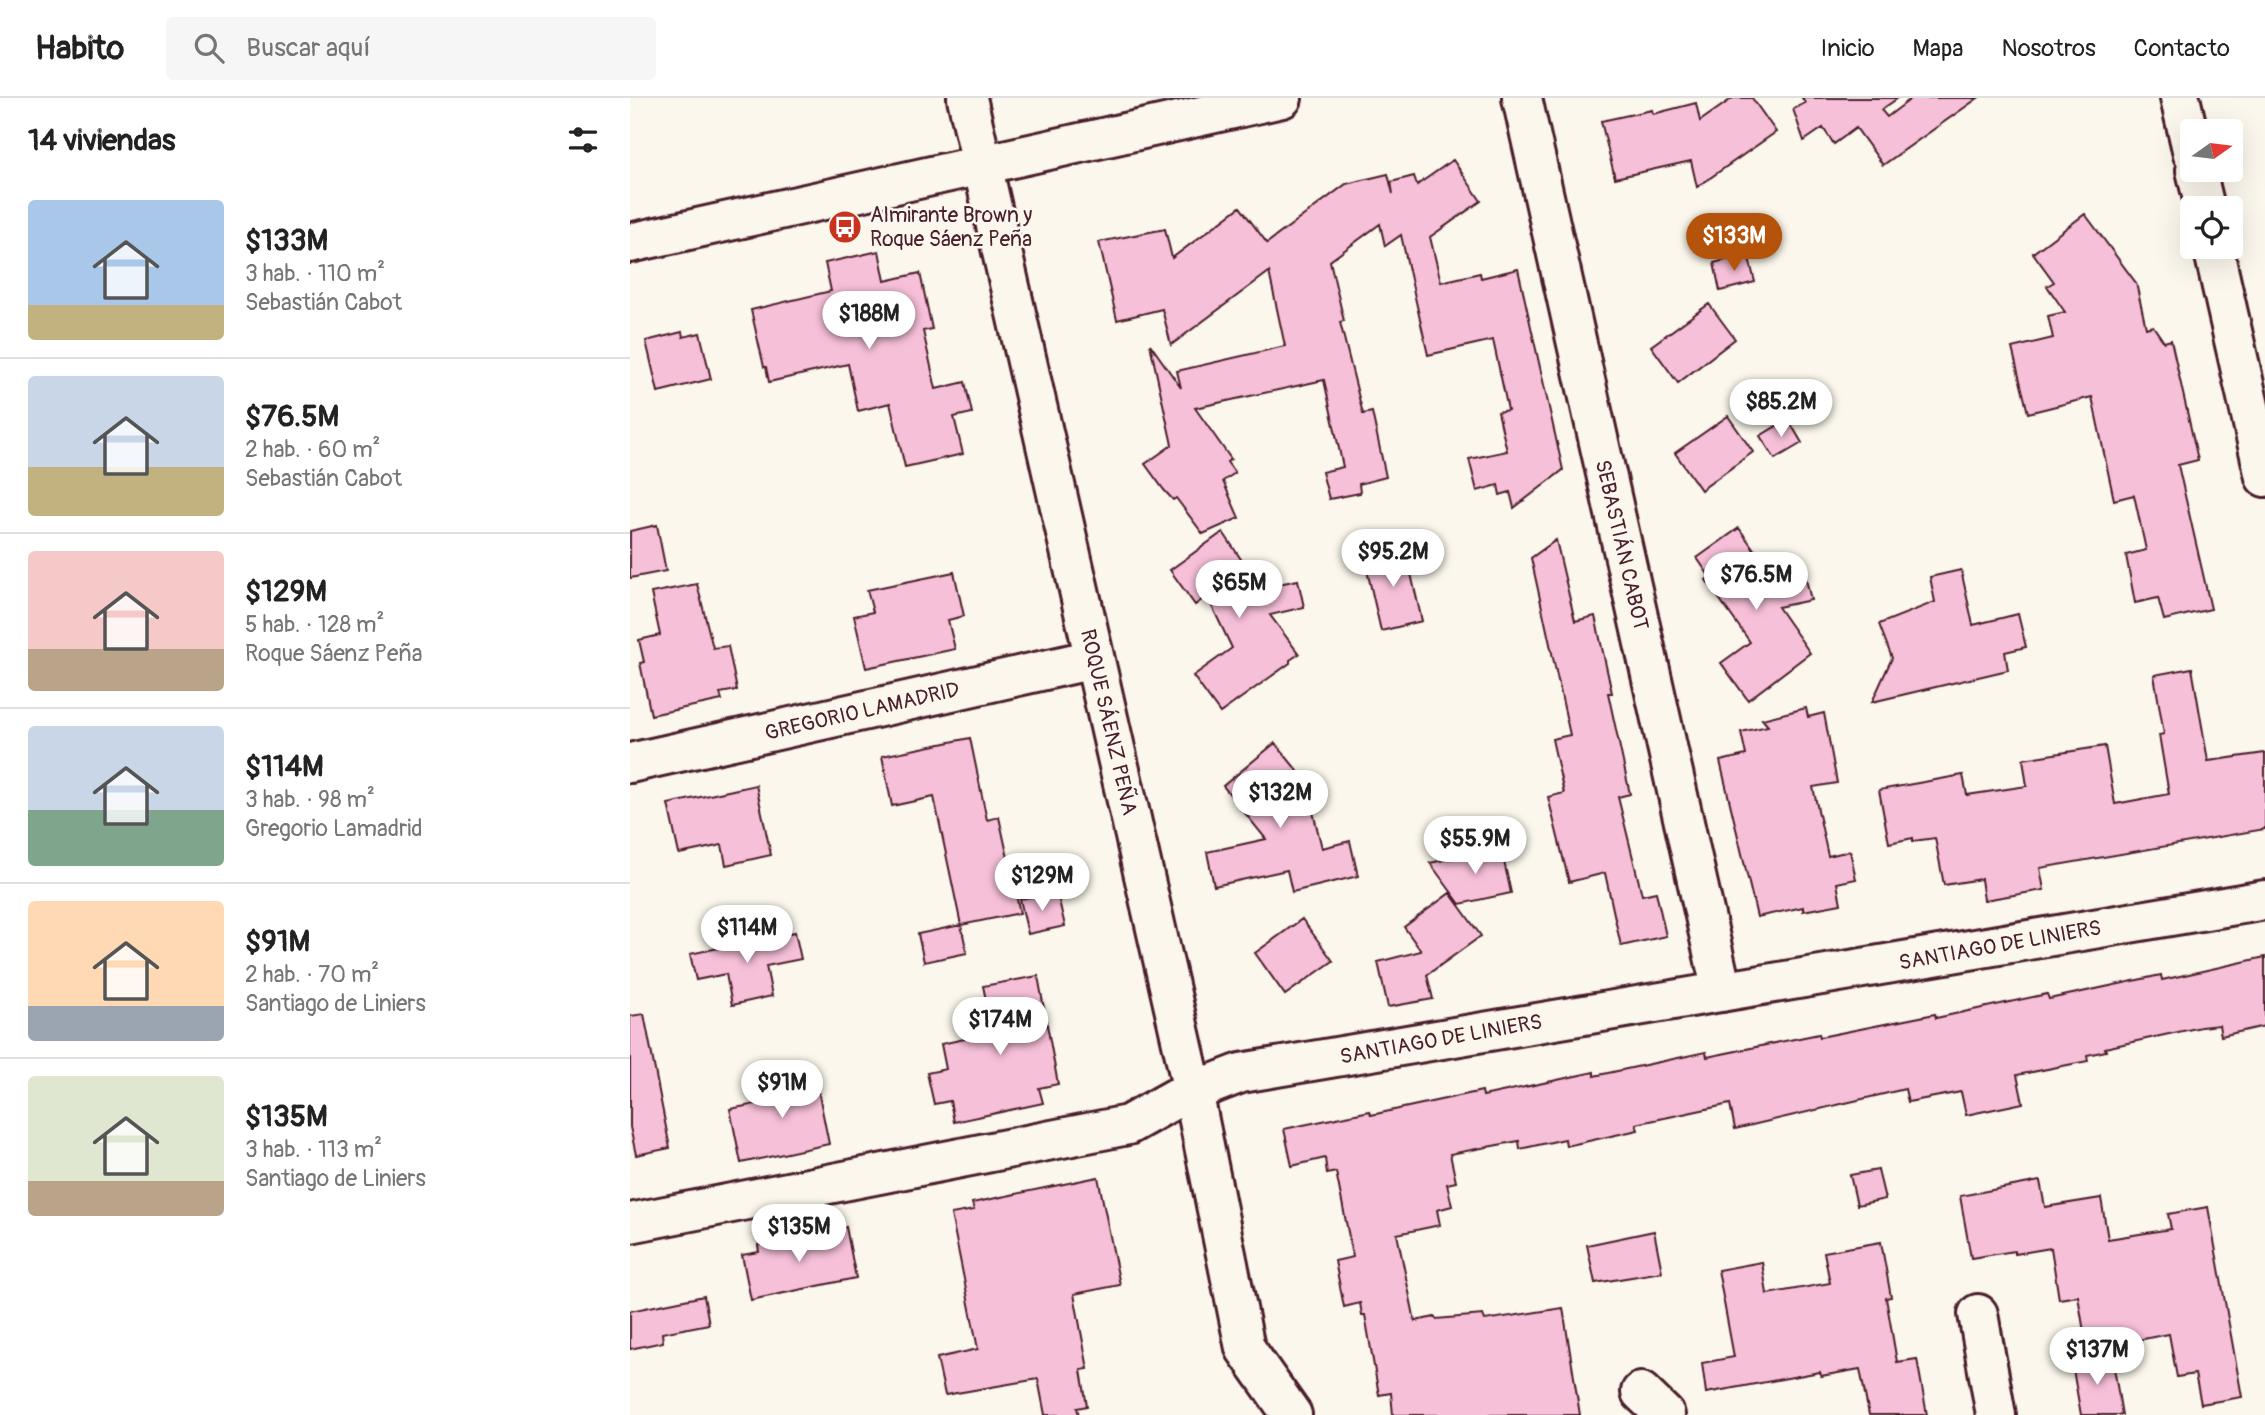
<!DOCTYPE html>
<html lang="es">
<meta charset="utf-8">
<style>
body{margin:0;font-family:Pangolin,sans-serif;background:#f6f6f6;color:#222;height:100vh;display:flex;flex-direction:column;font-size:26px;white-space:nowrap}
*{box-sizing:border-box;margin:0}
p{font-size:23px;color:#767676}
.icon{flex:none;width:38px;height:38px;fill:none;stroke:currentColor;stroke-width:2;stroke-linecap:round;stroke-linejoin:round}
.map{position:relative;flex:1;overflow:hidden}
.panel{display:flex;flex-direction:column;background:#fff;width:630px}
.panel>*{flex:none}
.needle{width:46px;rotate:76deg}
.tools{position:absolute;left:1550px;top:21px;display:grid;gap:14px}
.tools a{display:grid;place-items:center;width:63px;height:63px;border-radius:7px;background:#fff;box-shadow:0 7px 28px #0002;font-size:35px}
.price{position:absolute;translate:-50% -60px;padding:0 16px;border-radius:24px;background:#fff;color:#222;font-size:23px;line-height:46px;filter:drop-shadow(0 2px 4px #0008)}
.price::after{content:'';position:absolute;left:50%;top:42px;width:21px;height:16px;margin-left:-10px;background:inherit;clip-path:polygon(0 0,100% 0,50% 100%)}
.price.on{background:#b45309;color:#fff}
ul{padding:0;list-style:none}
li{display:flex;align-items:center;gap:21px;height:175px;padding:0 28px}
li+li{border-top:2px solid #e0e0e0}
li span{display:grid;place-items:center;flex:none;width:196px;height:140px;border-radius:7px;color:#555}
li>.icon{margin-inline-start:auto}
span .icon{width:84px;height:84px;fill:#fffc;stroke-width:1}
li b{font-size:30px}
h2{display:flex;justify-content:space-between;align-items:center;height:84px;padding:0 28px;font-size:30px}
header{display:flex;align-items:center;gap:42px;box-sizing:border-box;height:98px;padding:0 35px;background:#fff;border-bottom:2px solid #e0e0e0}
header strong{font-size:33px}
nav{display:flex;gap:38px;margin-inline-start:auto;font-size:24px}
.search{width:490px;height:63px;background:#f6f6f6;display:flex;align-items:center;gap:18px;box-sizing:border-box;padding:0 24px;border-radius:7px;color:#767676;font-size:26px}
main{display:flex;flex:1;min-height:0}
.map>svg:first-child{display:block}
</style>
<header>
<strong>Habito</strong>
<div class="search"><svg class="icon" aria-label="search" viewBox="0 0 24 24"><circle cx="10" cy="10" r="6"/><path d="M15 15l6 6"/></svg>Buscar aquí</div>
<nav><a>Inicio</a><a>Mapa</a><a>Nosotros</a><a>Contacto</a></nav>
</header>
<main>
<section class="panel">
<h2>14 viviendas<svg class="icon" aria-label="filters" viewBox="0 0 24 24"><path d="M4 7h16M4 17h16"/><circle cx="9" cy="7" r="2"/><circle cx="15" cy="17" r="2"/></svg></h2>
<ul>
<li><span style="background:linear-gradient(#a9c7e8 75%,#c2b280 0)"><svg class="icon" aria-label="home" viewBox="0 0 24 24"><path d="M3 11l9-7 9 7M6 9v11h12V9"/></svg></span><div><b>$133M</b><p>3 hab. · 110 m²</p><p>Sebastián Cabot</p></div></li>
<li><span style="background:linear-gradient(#c9d6e8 65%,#c2b280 0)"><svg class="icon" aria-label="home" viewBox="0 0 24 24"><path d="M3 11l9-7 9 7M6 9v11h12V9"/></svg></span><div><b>$76.5M</b><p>2 hab. · 60 m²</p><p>Sebastián Cabot</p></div></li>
<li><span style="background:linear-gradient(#f6c9c9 70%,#b9a48a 0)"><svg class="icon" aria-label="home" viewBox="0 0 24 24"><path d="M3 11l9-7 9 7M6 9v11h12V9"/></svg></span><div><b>$129M</b><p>5 hab. · 128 m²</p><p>Roque Sáenz Peña</p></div></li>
<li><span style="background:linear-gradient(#c9d6e8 60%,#7fa58c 0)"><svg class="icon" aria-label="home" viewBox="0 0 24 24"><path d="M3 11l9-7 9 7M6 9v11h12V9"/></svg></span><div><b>$114M</b><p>3 hab. · 98 m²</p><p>Gregorio Lamadrid</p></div></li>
<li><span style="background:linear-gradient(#ffd9b3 75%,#9aa5b1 0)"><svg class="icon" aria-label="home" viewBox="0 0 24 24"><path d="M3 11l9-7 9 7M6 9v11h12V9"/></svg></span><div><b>$91M</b><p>2 hab. · 70 m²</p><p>Santiago de Liniers</p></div></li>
<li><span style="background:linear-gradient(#dfe7d0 75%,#b9a48a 0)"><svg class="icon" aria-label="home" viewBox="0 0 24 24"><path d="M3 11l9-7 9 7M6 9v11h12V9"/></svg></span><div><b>$135M</b><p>3 hab. · 113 m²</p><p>Santiago de Liniers</p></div></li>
</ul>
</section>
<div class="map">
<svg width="1635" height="1317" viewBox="0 0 1635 1317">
<rect width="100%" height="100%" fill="#fbf7ec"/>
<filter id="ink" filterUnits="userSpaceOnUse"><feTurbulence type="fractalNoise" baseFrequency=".0143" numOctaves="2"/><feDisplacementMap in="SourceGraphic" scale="14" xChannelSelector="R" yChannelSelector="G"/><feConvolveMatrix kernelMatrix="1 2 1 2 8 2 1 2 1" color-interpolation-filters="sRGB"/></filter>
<g filter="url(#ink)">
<path fill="#f7c0d9" stroke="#4a1f2b" stroke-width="2" d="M1103,0H1122L1146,34L1067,89L1061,63L985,80L971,23L1022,12L1023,16L1066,5L1070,23Z
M1172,0H1268L1251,12L1257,19L1282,0H1348L1253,67L1226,30L1204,46L1193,30L1174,43L1163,11L1175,5Z
M823,62L851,103L800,139L811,184L850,175L851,180L888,171L933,372L884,410L880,394L870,397L868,387L847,393L839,361L877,353L868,314L878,312L863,242L798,257L771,137L755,148L750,126L700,163L714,223L710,224L733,316L742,314L756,379L729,386L730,395L699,401L692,374L713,369L694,282L565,310L601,361L597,364L605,375L593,383L609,420L573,436L546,400L543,402L534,392L515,366L542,347L520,246L551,290L547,273L655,248L639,174L541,247L532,211L487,222L469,144L535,131L542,160L610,109L637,145L716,86L758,76L763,96L761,84L784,78L787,87Z
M1455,116L1506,185L1516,230L1523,228L1534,244L1541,242L1568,362L1548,367L1581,511L1534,522L1528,500L1505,505L1496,457L1516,452L1504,397L1484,402L1462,299L1398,315L1382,250L1423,240L1418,218L1435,214L1417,188L1424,184L1403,155Z
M249,153L255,183L290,175L302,231L293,233L306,291L335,284L342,315L324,319L333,356L275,369L260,305L228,313L218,266L139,284L136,269H134L121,212L201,193L195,165Z
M1118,156L1125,184L1090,193L1084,165Z
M1079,206L1105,241L1048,285L1021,248Z
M52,234L53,239L70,235L81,281L28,294L16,243Z
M1098,318L1123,354L1071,392L1045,355Z
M1158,321L1172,345L1145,361L1130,338Z
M27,427L36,473L0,480V433Z
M1109,430L1144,480L1174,473L1181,502L1148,509L1180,555L1118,602L1091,565L1120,544L1076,482L1080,479L1067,460Z
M593,434L630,490L668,482L674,509L640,517L669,556L660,562V565L590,615L563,578L602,550L577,498L565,507L540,472Z
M926,442L945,523L965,518L982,595H978L1000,696L988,699L1012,797L1026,794L1036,838L991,848L975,775L939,784L918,699L934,695L922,641L940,637L901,460Z
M775,450L792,523L751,533L734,459Z
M1331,472L1343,527L1388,516L1396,549L1375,554L1378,572L1242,604L1262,560L1249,526L1305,504L1300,479Z
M324,474L334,518L318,522L325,551L236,570L224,518L243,514L237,492Z
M67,486L83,550L98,548L107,592L90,595L92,602L21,617L10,565L14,564L9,542L30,537L21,495Z
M1562,570L1578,663L1635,655V731L1410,770L1414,792L1354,802L1351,781L1314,787L1305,740L1283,743V740L1259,745L1249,692L1333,677L1337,697L1397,688L1393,661L1475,648L1485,706L1539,696L1529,637L1534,636L1524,577Z
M1176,610L1178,619L1194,615L1207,685L1183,689L1198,758L1220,753L1226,781L1207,785L1211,806L1173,813V809L1127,819L1090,663L1116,657L1111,634L1138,628L1132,621Z
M340,640L357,722L369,719L390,815L331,827L337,855L294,864L288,836L331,827L304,699L262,708L252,658Z
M645,645L675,682L692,750L720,743L728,778L662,794L657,772L584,788L577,754L636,741L593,688Z
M126,687L141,757L96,767L92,747L49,756L38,706Z
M871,750L881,795L830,806L800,765Z
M427,794L435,828L398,836L390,801Z
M820,795L851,838L797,877L803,901L758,909L748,864L791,853L774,829Z
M672,821L703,863L655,897L625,855Z
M165,834L171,861L136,868L142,898L102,907L96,876L66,882L60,856Z
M1635,859V928L1591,938L1589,927L1571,929L1475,950L1476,953L1457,957L1458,963L1387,977L1393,1005L1336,1017L1331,994L1278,1004L1275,991L1105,1031L1100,1006L1006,1026L1008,1032L936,1048L935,1041L890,1051L889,1043L820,1056L826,1084L817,1086L822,1108L807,1112L810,1127L767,1136L785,1223L805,1219L806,1221L853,1217L855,1222L933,1210L950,1317H763L761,1295L749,1297L735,1217H732L730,1205L714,1209L705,1163L723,1159L706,1074L697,1076L695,1060L662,1068L654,1031L740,1013L741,1017L852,993L853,998L964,974V978L1076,954L1077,959L1189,936L1190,939L1305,916L1306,920L1417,896L1419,901L1531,877L1532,882Z
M408,878L428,986L409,990L413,1005L324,1024L320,1003L304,1006L297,975L316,971L311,946L363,935L353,888Z
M14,916L40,1050L6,1057L0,1029V918Z
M184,972L199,1046L111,1065L100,1011L146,1002L141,981Z
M1248,1072L1255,1101L1227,1107L1220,1077Z
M468,1079L490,1187L444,1196L458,1271L451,1272L457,1308L447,1310L449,1317H415L408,1281L315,1297L307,1260L348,1251L321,1116L344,1112L342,1105Z
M1410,1083L1415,1109L1471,1100L1478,1141L1541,1131L1538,1116L1578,1109L1612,1299L1571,1306L1565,1276L1547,1279L1539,1236L1457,1252L1448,1198L1429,1201L1421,1150L1385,1156L1384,1153L1341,1160L1330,1098Z
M216,1129L226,1180L121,1202L112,1157L129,1154L128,1147Z
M1024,1133L1032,1174L965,1185L957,1147Z
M1251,1144L1261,1199L1256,1200L1267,1264L1287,1261L1297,1317H1239L1230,1271L1191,1278L1190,1274L1076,1295L1072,1265L1104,1259L1088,1172L1132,1164L1137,1196L1200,1185L1194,1154Z
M74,1198L79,1226L32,1235L33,1244L0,1251V1213Z
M1482,1258L1492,1317H1451L1442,1266Z"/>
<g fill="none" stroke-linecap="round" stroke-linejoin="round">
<defs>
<path id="minor" d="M337,0L563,993L615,1250L662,1317
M892,0L1092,894
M1550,0L1563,56
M1566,72L1575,110
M1583,149L1635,379
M0,665L464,561
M0,1125L498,1027L546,1000L611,975L1635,802
M1348,1216L1366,1317
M1011,1294L1035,1317"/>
<path id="tertiary" d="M0,145L652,0"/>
</defs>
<use href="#minor" stroke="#4a1f2b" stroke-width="44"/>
<use href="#tertiary" stroke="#4a1f2b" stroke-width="44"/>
<use href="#minor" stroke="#fbf7ec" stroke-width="38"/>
<use href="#tertiary" stroke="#fbf7ec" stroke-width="38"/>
</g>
</g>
<defs>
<symbol id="bus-disc" viewBox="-11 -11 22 22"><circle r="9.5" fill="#c8321e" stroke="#fbf7ec"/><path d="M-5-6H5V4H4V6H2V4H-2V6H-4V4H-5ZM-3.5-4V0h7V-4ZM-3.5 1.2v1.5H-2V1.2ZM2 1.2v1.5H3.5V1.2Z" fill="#fff"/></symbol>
</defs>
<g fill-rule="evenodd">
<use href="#bus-disc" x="196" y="110" width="38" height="38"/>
</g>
<g text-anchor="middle" stroke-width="5" stroke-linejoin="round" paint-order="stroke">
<g font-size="21" fill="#4a1f2b" stroke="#fbf7ec" text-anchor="start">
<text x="240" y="124">Almirante Brown y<tspan x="240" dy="24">Roque Sáenz Peña</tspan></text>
</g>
<g font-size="21" fill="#4a1f2b" stroke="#fbf7ec">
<text transform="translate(992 447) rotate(77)" y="7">SEBASTIÁN CABOT</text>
<text transform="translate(232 613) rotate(-13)" y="7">GREGORIO LAMADRID</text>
<text transform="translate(479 624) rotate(77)" y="7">ROQUE SÁENZ PEÑA</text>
<text transform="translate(1370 847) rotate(-10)" y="7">SANTIAGO DE LINIERS</text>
<text transform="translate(811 941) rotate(-10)" y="7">SANTIAGO DE LINIERS</text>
</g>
</g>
</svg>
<div class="tools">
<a><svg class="needle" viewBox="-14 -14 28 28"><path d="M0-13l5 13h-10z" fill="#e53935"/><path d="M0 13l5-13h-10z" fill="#767676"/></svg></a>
<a><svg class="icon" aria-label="locate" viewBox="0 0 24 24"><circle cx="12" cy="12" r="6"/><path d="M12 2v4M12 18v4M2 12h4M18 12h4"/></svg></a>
</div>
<b class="price on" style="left:1104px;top:175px">$133M</b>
<b class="price" style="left:239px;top:253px">$188M</b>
<b class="price" style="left:1151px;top:341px">$85.2M</b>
<b class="price" style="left:763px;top:491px">$95.2M</b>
<b class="price" style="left:1126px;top:514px">$76.5M</b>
<b class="price" style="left:609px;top:522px">$65M</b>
<b class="price" style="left:650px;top:732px">$132M</b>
<b class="price" style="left:845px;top:778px">$55.9M</b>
<b class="price" style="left:412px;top:815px">$129M</b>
<b class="price" style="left:117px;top:867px">$114M</b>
<b class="price" style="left:370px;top:959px">$174M</b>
<b class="price" style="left:152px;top:1022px">$91M</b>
<b class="price" style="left:169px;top:1166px">$135M</b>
<b class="price" style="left:1467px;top:1289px">$137M</b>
</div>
</main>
